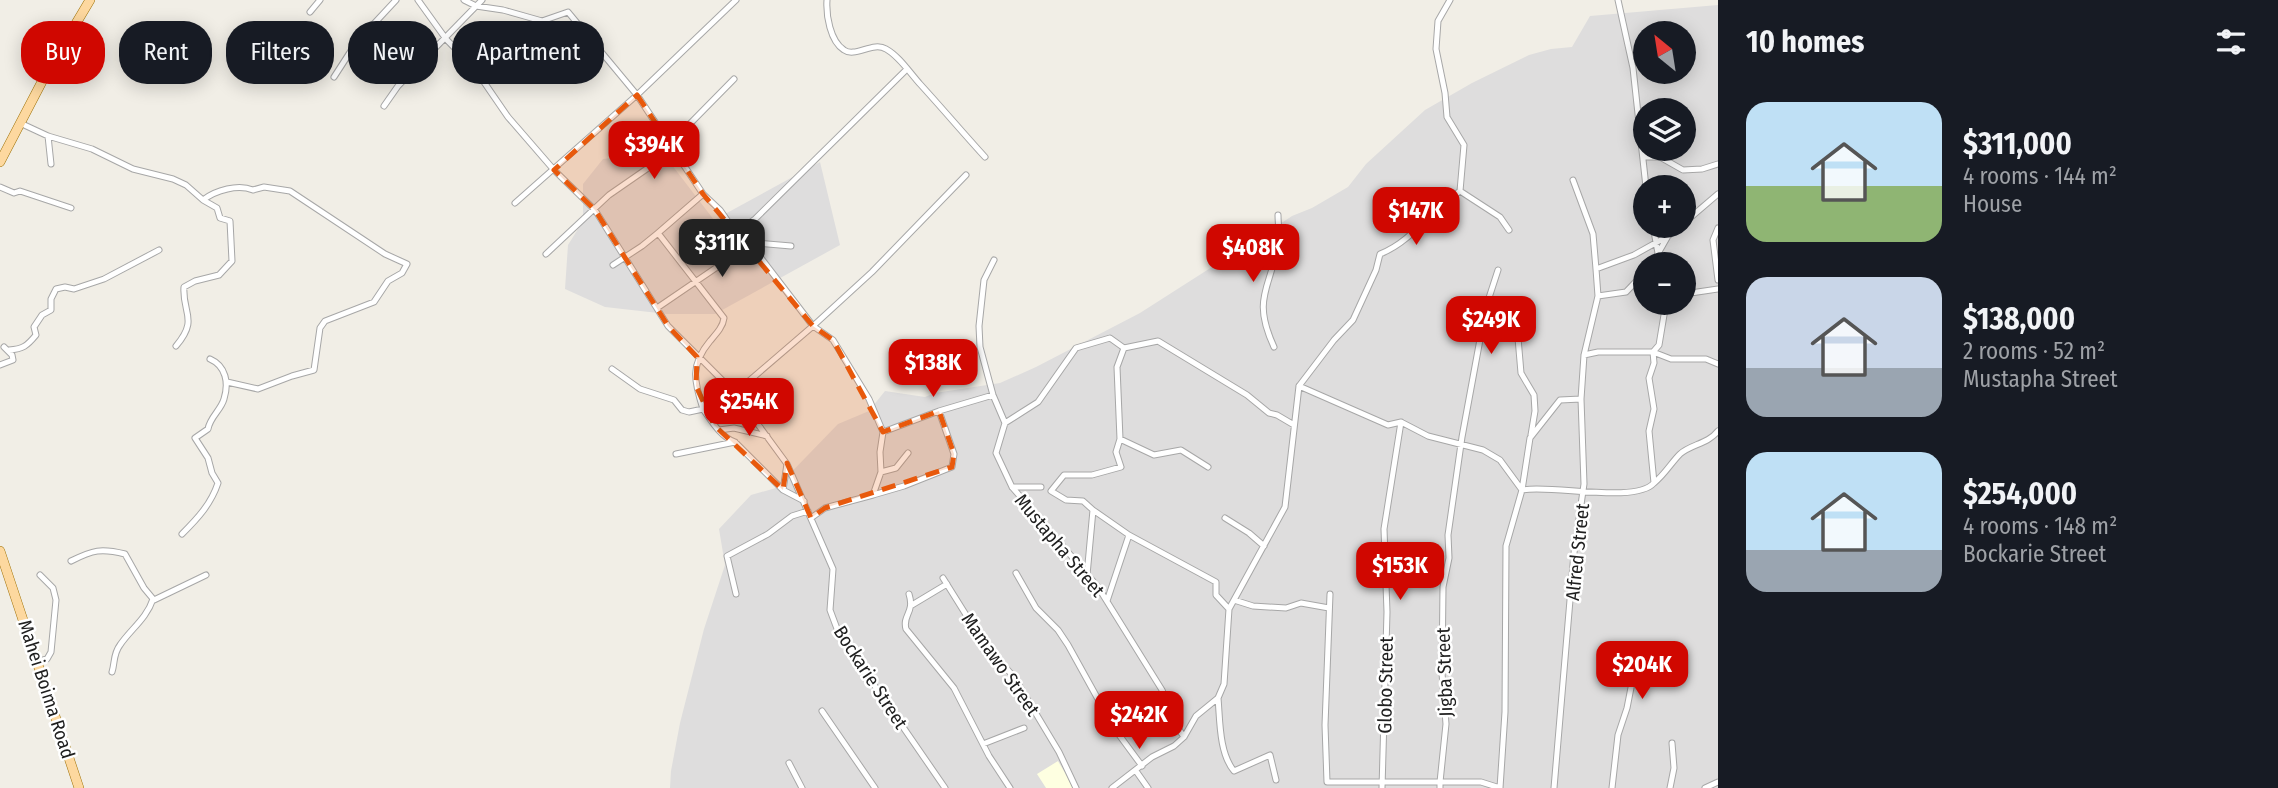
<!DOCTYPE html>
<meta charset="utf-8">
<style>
body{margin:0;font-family:"Fira Sans Condensed",sans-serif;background:#242831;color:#f1f3f6;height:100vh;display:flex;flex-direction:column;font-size:26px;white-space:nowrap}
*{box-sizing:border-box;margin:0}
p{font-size:23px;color:#9ea1a6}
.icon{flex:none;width:38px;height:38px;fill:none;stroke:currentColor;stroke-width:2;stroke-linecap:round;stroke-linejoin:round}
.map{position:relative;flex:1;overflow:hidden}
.side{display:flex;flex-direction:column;background:#171b24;width:560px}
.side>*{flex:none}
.banner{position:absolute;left:21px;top:21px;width:665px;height:63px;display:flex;gap:14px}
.needle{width:46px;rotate:330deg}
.fabs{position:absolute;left:1633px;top:21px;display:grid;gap:14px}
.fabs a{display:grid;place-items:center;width:63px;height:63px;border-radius:50%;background:#171b24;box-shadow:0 4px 18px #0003;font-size:35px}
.price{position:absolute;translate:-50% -60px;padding:0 16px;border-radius:14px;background:#d00700;color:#fff;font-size:23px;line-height:46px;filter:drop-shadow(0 2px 4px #0008)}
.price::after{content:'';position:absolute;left:50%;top:42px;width:21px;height:16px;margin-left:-10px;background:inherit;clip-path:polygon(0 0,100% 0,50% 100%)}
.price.selected{background:#222;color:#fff}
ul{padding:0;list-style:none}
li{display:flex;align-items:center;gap:21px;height:175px;padding:0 28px}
li span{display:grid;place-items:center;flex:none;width:196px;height:140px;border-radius:21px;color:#555}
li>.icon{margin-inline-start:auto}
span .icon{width:84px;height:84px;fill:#fffc;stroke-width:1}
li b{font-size:30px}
h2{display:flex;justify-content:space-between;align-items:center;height:84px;padding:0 28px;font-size:30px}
.pill{padding:0 24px;border-radius:28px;background:#171b24;box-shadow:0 4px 18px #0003;font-size:24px;line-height:63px}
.pill.selected{background:#d00700;color:#fff}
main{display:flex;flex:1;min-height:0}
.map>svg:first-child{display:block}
</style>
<main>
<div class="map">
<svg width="1718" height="788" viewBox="0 0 1718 788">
<rect width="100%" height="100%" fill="#f1eee6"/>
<path fill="#dedddd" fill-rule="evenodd" d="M1718,5V788H670L671,771L680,723L704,629L725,565L719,529L751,495L776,488L838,424L869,411L885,391L925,397L935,393L1000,383L1036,367L1140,313L1237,251L1257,246L1271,230L1292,216L1312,208L1348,187L1366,164L1425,110L1472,83L1529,55L1551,49L1572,47L1590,16ZM1645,33H1684V72H1645ZM1645,110H1684V149H1645ZM1645,187H1684V226H1645ZM1645,264H1684V303H1645Z
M662,152L714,220L820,162L840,245L715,314H667L605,307L565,289L568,245L583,221V184L603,159Z"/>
<path fill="#feffe1" d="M1058,761L1074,788H1046L1037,774Z"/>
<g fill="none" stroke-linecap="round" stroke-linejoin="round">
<defs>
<path id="minor" d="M418,0L446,39L475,69L508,117L554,170L595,210L668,326L735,393L787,464
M464,0L476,6L503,10L542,21L568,12L637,95L703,194
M827,0C826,15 830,41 844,50C855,58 873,41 886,49C899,56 910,73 920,84C942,108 963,133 985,157
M1618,0L1633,68L1646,187
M310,12L320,0
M334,77L356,43L396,0
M384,106L398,86L482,0
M20,123L48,136L92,149L133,169L173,179L186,185L203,200C216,190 238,184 253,190L264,187L290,191L385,254L407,264L402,273L388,281L374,302L325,321L320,328L314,370L292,376L258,389L227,382
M48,136L51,164
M1643,157H1660L1683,170L1702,169L1718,164
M1573,180L1593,234L1596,269
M0,187L14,193L20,191L71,208
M1460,191L1500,217L1509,230
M515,203L637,95L736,0
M1684,223L1718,194
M1653,226L1660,264
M1718,228L1713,240L1718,280
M658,233L703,194L720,210L736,233L755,219L907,69
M546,254L609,195L648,168L659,150L670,144L734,79
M994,260L984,280L979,326L980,347L993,395L1005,423L996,453L1012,487L1098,587L1162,690L1178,728L1184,737
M1652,264L1668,236L1681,226
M613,265L642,246L658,233L724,318C723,327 716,334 710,341C690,365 694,381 703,409
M1684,294L1718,289
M1598,296L1596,269L1634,255L1668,236
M657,308L745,248L756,243L791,246
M1523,317L1518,338L1521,373L1534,395L1535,411L1531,435
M176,346C199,319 182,313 184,287L195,281L219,275L232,261L230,221L220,218L217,208L203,200
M1274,347C1251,297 1271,289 1278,243C1280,234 1278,224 1278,215
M9,350C23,349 27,346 36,335L34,327L42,315L51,310V299L56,289L65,287L74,289L104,279L159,250
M1584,355L1598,352H1653L1659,345L1666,303
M0,365L13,360L12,355L4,347
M612,369L640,389L674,400L682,410L689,412L703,409C712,422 721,437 735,442L783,490L804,501
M1299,386L1334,340L1353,320L1376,270L1380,254C1405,244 1419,226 1437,208C1444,202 1452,197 1460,191L1464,145L1447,117L1445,93L1436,49L1438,21L1450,0
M735,393L813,326L751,245L736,233
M1005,423L1038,402L1076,348L1110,338L1124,348L1158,341L1247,395L1269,413L1277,415L1294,425
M719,430L734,428L767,436
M883,432L939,411L993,395
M1120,439L1154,455L1181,450L1208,467
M676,454L735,442
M881,472L896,468L908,453
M1654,483C1665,474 1671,463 1680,454C1691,444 1708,444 1718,431
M1012,487H1041
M783,490L787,464L833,569L830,610L839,634L945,788
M1522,490C1551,484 1635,504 1654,483L1649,431L1654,409L1649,378L1654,363L1653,352L1671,359H1706L1718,364
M873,495L904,486L952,467L954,454L939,411
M1093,510L1129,535L1216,582V595L1229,609
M811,518L825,508L873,495L881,472L880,452L883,432L869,399L833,340L813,326L872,272L966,175
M1225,518L1249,533L1264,546
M182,534C198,518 211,504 218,483L212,473L208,458L195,438L208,429C210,417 221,410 224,399C229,383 226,366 210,359
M71,561C93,550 101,548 125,554L144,588L154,600L206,575
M1016,573L1036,608L1058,630L1068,645L1114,728L1142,766
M1087,575L1093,510L1083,501L1066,500L1051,491L1064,475H1092L1121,467L1116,452L1120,439L1117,367L1124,348
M943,578L983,642L1014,677L1059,752L1076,788
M736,594L727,556L768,534L792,516L808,511
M909,594C915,613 902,615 906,629L954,688L989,756L1010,788
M1330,594L1325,725L1327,782H1440L1446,724L1442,673L1443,587L1449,558L1448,535L1462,437L1486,307L1498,270
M1234,600L1253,606L1286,608L1301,603L1329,608
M1107,601L1129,535
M912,605L947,584
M39,661L47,659L51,652L56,600L53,588L40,575
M112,672C115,663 113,654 120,645C130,630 147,618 153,599
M1218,698C1220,720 1219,753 1234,771L1270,755L1276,780
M822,711L875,788
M983,744L1024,728
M789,763L802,788
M1136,771L1148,788
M1112,788L1152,757L1174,746L1184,737L1196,716L1218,698L1224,684L1229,609L1285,507L1299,386L1388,425L1401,422L1428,436L1483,450L1500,460L1522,490
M1382,788L1387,612L1384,529L1401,422
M1440,788V782H1481L1500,788
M1500,788L1505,712L1506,546L1522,490L1530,438L1560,400L1581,399L1584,355L1598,296L1626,292L1645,272
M1554,788L1574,553L1584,484L1581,399
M1612,788L1618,735L1627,708L1638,652L1629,647
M1670,788L1674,768L1672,743
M1705,788L1718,782"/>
<path id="primary" d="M0,162L47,72L90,0
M0,551L79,788"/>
</defs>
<use href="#minor" stroke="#a7a7a7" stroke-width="7"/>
<use href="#primary" stroke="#9c6e00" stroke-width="10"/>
<use href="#minor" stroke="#fff" stroke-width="5"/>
<use href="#primary" stroke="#fdd89f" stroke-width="9"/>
</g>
<path fill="#e8590c" fill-opacity="0.2" stroke="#e8590c" stroke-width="5" stroke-dasharray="14 9" stroke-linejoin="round" d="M637,95L703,194L813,326L833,340L883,432L939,411L954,454L952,467L825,508L811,518L787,463L783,490L714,425L696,386L697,357L668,326L595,210L554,170Z"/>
<g text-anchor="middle" stroke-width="5" stroke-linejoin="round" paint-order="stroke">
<g font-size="19" fill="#202020" stroke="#fff">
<text transform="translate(1060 545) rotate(50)" y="7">Mustapha Street</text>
<text transform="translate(1577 552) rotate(-84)" y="7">Alfred Street</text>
<text transform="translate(1001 664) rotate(55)" y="7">Mamawo Street</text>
<text transform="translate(1444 672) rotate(-92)" y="7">Jigba Street</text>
<text transform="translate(871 677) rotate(57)" y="7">Bockarie Street</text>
<text transform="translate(1385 685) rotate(-89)" y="7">Globo Street</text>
<text transform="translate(47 689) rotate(72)" y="7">Mahei Boima Road</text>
</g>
</g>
</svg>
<div class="fabs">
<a><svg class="needle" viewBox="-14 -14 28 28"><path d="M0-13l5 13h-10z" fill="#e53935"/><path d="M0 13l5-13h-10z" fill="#9ea1a6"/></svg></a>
<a><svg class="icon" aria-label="layers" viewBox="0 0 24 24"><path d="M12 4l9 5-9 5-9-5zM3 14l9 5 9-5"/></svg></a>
<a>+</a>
<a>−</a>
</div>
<b class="price" style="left:654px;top:181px">$394K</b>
<b class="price" style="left:1416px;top:247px">$147K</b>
<b class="price selected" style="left:722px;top:279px">$311K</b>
<b class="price" style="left:1253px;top:284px">$408K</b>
<b class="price" style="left:1491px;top:356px">$249K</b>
<b class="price" style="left:933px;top:399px">$138K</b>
<b class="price" style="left:749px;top:438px">$254K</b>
<b class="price" style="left:1400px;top:602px">$153K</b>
<b class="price" style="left:1642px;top:701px">$204K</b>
<b class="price" style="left:1139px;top:751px">$242K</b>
<div class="banner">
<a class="pill selected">Buy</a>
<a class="pill">Rent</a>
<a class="pill">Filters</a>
<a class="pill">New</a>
<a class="pill">Apartment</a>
</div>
</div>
<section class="side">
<h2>10 homes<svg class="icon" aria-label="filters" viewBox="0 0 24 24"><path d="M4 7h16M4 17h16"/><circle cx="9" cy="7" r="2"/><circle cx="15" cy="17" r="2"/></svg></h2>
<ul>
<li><span style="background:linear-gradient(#bfe0f5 60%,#8fb573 0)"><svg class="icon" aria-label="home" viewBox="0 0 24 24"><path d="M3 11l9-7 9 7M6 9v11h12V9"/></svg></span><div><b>$311,000</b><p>4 rooms · 144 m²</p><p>House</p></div></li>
<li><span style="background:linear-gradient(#c9d6e8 65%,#9aa5b1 0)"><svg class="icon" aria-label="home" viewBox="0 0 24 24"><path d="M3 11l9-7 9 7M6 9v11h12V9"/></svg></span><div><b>$138,000</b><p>2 rooms · 52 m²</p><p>Mustapha Street</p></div></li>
<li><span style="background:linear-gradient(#bfe0f5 70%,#9aa5b1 0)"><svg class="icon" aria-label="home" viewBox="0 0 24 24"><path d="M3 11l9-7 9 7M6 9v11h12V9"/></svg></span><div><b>$254,000</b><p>4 rooms · 148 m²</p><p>Bockarie Street</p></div></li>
</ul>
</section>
</main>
